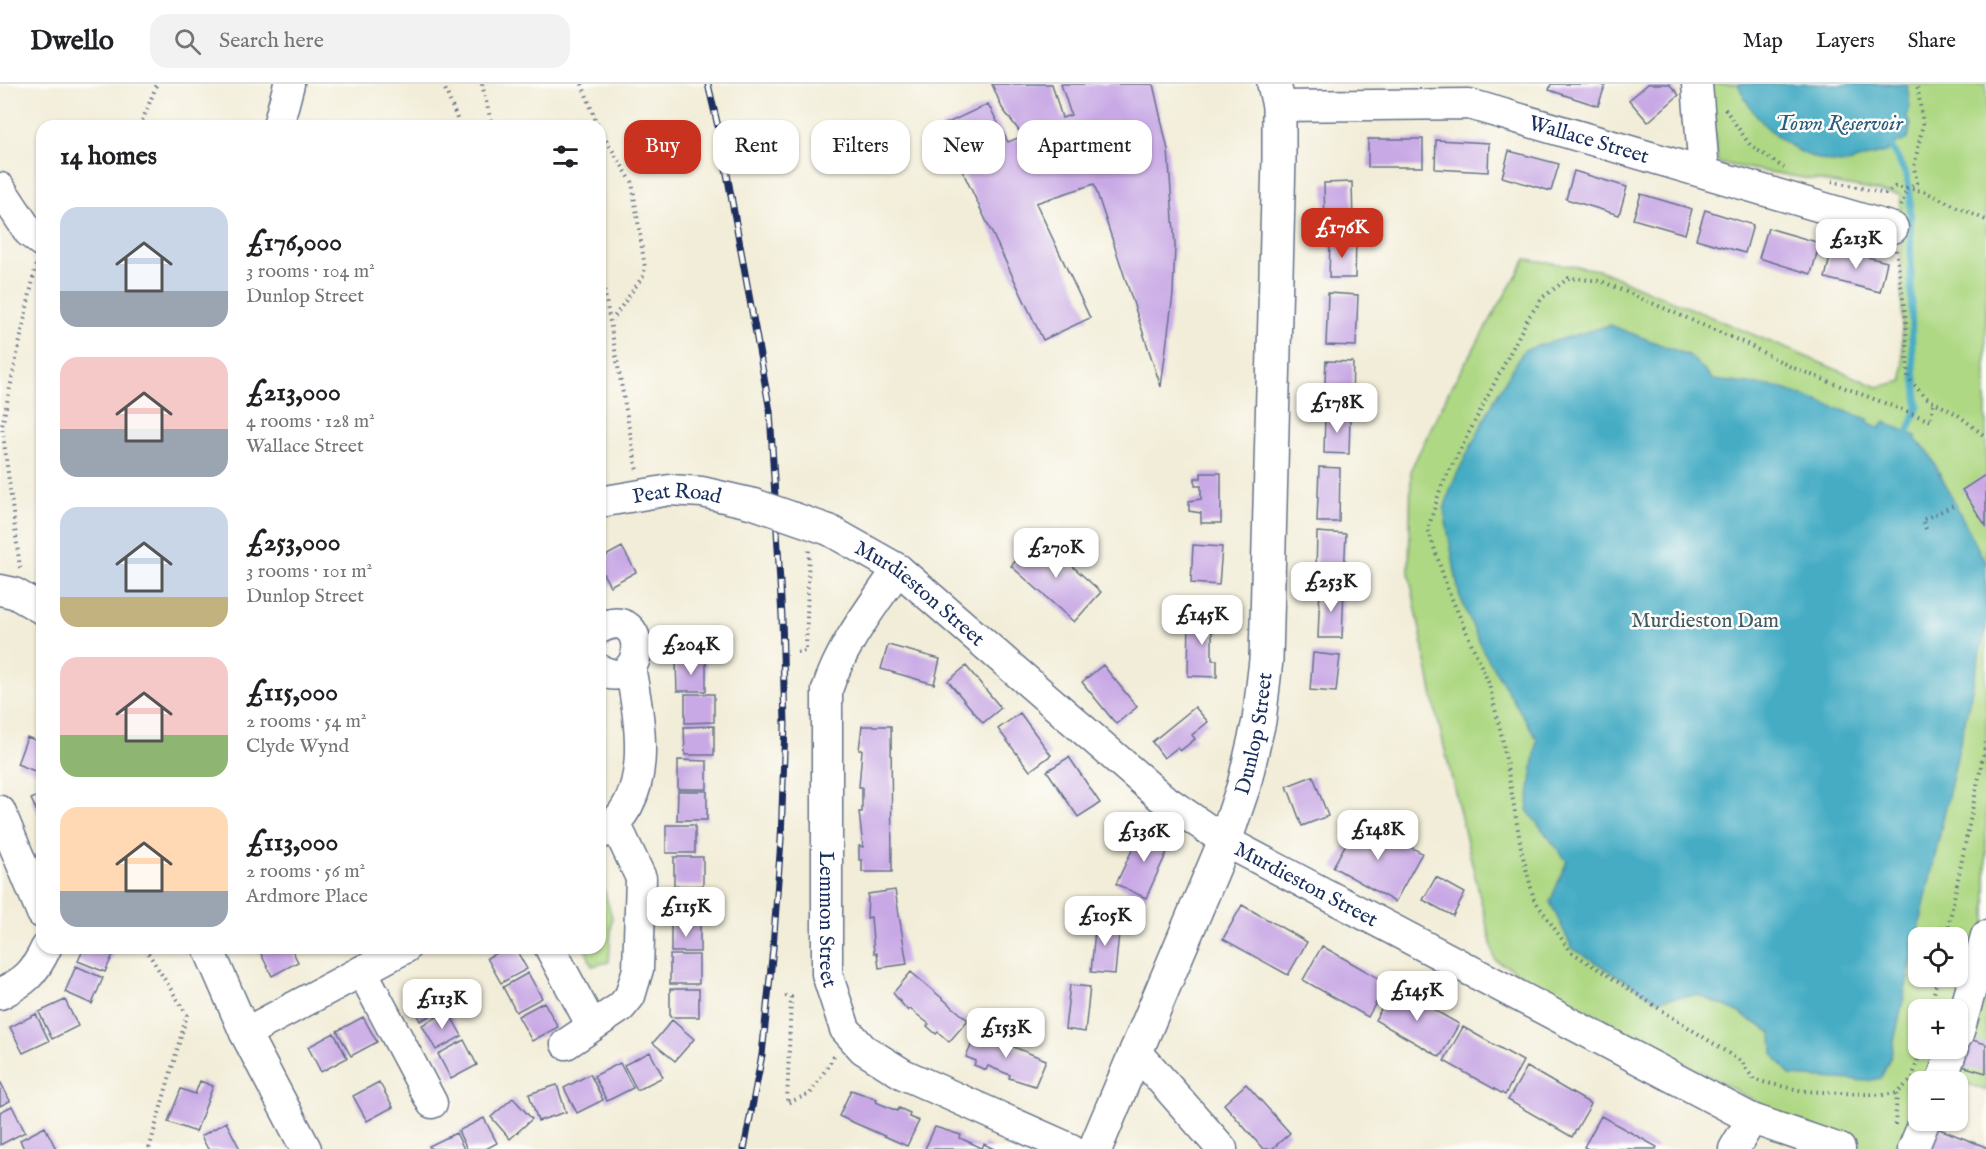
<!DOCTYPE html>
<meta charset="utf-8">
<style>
body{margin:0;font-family:"IM FELL English",serif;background:#f2f2f2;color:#202124;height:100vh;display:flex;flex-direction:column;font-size:22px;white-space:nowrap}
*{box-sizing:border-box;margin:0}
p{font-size:20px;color:#757577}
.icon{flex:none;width:33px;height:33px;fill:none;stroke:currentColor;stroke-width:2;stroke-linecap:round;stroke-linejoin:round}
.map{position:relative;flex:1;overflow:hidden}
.drawer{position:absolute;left:36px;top:36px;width:570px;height:834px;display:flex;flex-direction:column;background:#fff;border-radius:18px;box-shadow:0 2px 4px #0004}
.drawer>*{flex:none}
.banner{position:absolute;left:624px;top:36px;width:570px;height:54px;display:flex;gap:12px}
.controls{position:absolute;left:1908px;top:843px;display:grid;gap:12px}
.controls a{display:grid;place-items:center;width:60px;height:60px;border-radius:12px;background:#fff;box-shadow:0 2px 4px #0004;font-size:30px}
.price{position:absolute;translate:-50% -51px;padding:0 14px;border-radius:12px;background:#fff;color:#222;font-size:20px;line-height:39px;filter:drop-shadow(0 2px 3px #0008)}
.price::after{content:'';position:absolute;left:50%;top:36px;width:18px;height:14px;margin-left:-9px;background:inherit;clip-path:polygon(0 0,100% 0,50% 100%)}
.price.on{background:#c8321e;color:#fff}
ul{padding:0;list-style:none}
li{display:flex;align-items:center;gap:18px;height:150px;padding:0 24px}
li span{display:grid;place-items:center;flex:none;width:168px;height:120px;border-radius:18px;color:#555}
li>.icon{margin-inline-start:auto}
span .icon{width:72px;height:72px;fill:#fffc;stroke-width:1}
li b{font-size:26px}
h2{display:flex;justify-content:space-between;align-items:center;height:72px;padding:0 24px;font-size:26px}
.chip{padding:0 21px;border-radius:18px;background:#fff;box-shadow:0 2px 4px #0004;font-size:21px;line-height:54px}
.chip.on{background:#c8321e;color:#fff}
header{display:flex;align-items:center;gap:36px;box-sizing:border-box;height:84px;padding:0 30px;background:#fff;border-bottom:2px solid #e0e0e0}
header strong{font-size:28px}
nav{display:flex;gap:33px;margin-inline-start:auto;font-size:21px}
.search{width:420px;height:54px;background:#f2f2f2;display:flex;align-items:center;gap:15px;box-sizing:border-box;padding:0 21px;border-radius:18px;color:#757577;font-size:22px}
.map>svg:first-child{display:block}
</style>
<header>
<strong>Dwello</strong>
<div class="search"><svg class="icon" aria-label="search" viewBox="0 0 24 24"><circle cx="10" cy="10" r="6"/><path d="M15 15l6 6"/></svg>Search here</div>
<nav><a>Map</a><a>Layers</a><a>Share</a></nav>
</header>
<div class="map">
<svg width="1986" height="1065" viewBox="0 0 1986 1065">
<rect width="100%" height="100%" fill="#fdfcf7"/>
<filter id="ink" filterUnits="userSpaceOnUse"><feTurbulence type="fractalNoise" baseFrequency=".0167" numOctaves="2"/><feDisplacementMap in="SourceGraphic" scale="12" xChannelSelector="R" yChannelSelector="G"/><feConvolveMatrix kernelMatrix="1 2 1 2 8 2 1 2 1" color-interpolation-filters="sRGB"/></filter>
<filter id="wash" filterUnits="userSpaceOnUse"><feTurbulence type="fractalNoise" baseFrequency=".008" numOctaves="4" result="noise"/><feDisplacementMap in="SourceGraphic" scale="24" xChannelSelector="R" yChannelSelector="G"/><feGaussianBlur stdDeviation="1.35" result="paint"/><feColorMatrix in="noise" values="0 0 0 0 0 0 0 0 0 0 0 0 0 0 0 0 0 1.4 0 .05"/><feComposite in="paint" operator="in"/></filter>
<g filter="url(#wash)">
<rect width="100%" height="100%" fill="#f2edd8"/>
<path fill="#aed883" stroke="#648470" stroke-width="1.5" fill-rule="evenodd" d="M1709,0H1986V1007L1951,993L1949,997L1918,998L1920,1065H1840L1826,1059L1753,1016L1495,876L1435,624L1409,489L1411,385L1450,305L1526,175L1599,186L1878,303L1903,297L1900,111L1718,79ZM1918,854H1958V892H1918ZM1918,926H1958V964H1918Z
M600,792L612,833L609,878L592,882L585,864H600Z"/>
<path fill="#45acc4" stroke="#306e91" stroke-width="1.5" d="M1738,0H1907L1910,23L1907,33L1911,39L1908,55L1891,62L1887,68C1872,69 1855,80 1843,79C1796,77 1755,41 1738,0Z
M1610,241L1690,272L1713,296L1778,303L1868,335L1869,339L1880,344L1884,338L1916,352V356L1928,367L1986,480V542L1891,971L1881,994L1867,997L1791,992L1773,970L1772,949L1734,926L1697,911L1657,916L1572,864L1550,818L1567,777L1527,726L1537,655L1482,565L1459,510L1444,426L1452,400L1495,314L1524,266Z"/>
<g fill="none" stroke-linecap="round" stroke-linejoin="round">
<path stroke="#45acc4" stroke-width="7" d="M1891,62L1907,93L1910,110L1912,263L1918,322L1908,348"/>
</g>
<g id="blocks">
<path fill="#c8a8e5" d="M992,0H1052L1062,34L1071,31L1061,0H1153L1168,66L1175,162L1173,210L1161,303L1094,100L1036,119L1090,234L1043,256L941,42L988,20L1008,58L1023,52L1002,24Z
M1551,0H1599L1605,2L1598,22L1549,6Z
M1648,0H1669L1679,11L1648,38L1629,16Z
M1368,55H1423V83H1368Z
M1436,56L1489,59L1488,88L1435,85Z
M1509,67L1559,80L1551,107L1502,93Z
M1574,87L1627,103L1619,131L1566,115Z
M1352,98L1353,140L1325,141L1324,99Z
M1641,110L1692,125L1685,150L1633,135Z
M1705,126L1753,141L1745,169L1696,155Z
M1768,144L1820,159L1811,190L1759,174Z
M1330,156H1356L1355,194H1329Z
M1832,164L1887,178L1880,208L1825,194Z
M1328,209L1358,211L1356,262L1326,261Z
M1326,277L1353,278L1352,318L1324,317Z
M1325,331L1350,332L1349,370L1324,369Z
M1319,383L1340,384L1339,438H1317Z
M1201,389H1221V439H1201V429L1189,427V417L1201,415V402H1195V394H1201Z
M1985,391L1986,393V442L1962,406Z
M1317,448L1346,450L1344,491L1316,490Z
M1039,452L1101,508L1074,538L1011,482Z
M1193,461L1222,463L1219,501L1191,499Z
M622,463L636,488L610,502L600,484V475Z
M1320,503L1344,504L1342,554H1318Z
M1189,531L1218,532L1217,547H1212V576H1217V593L1188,592Z
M705,546V575H676V547Z
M888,561L940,575L934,600L881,585Z
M1313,569L1340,572L1336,608L1310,606Z
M676,578H706V607H677Z
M1103,581L1137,623L1116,640L1082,598Z
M966,582L1001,624L983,639L948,597Z
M685,610H714V638L685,639Z
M1195,623L1208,638L1192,651L1195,655L1180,667L1177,664L1164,674L1152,658Z
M1020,629L1051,671L1030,687L998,645Z
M714,642V671H685L684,643Z
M862,642H891L892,788H862V776H859V762L863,763L859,728H862V703H859L862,666H859Z
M27,653L42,659V690L17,680Z
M1069,673L1100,719L1078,733L1047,687Z
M678,676L707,677V705H678Z
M1313,692L1328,732L1302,742L1287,702Z
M678,707H707V736H677Z
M42,710V738L31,715Z
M1365,739L1422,769L1395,818L1333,783L1356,742Z
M666,741H695V769H666Z
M1143,743L1172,757L1146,814L1116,800Z
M674,773H703V802H674Z
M1436,793L1465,809L1453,832L1423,816Z
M673,806H703V834H673Z
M895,806L907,880L879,884L877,869H874L871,833L867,834L868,810Z
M1242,821L1307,858L1288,891L1223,855Z
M1096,835L1120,838L1115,890L1091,888Z
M671,839H700V868H671Z
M1322,862L1387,899L1368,933L1303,896Z
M84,864H116L105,888L78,877Z
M263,864H291L298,878L272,892L259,866Z
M505,864H515L527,885L501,899L487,874Z
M670,871H699V900H670Z
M76,882L103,894L92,920L65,908Z
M911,888L968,936L949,958L938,948L936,950L927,942L929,940L910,925L908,927L893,909Z
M528,889L542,914L516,928L503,903Z
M433,898L446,923L420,937L407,912Z
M1070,901L1090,903L1085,948L1065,945Z
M1394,903L1459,940L1440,973L1375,936Z
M670,905H699V933H670Z
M65,916L78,942L52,955L39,928Z
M544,918L558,943L532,957L518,932Z
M448,927L462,952L436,966L422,941Z
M36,930L49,957L23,969L10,943Z
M363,933L377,958L351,972L337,947Z
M672,936L694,955L675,977L653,959Z
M1463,943L1523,977L1505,1011L1444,977Z
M977,948L1046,976L1035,1002L1009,994L1010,991L988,982L986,986L974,981L976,977L966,973Z
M334,949L347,974L321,988L308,963Z
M1962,953L1986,960V989L1955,980Z
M464,956L477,981L451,995L438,970Z
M650,968L663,993L637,1006L624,981Z
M620,979L633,1004L607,1017L594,992Z
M1527,983L1591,1020L1572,1053L1508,1016Z
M590,990L603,1016L577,1029L564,1004Z
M0,997L10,1017L0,1022Z
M200,997L213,1002L196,1048L168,1038L181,1005L195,1010Z
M379,998L393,1023L367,1037L353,1012Z
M1246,1000L1290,1049L1272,1065H1263L1224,1020Z
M557,1001L566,1028L538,1037L529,1010Z
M851,1006L877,1015L876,1018L897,1027L899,1024L910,1029L909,1033L919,1037L907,1062L839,1032Z
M513,1014L532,1035L510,1055L491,1033Z
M12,1022L25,1048L0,1061V1028Z
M1601,1032L1657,1063L1656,1065H1588L1584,1063Z
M484,1034L497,1059L486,1065H467L458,1047Z
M226,1038L240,1065H208L201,1052Z
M1929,1041L1986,1063V1065H1919Z
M45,1043L56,1065H24L20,1056Z
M935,1043L961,1051L960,1054L982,1064L984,1060L994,1065H925Z
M456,1049L464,1065H431L429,1062Z"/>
</g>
</g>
<g filter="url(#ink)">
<use href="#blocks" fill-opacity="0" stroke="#667289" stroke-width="1.5"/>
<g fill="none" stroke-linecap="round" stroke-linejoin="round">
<defs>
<g id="minor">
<path d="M1697,0L1704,88"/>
<path id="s1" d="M1279,22L1469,20L1893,144"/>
<path d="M278,42L289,0"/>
<path d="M0,104L29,148L42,158"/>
<path id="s2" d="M600,418L670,406L702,408L754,420"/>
<path id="s3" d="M829,446L898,485L1161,713L1225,757L1752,1035L1840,1065"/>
<path id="s4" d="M898,485C872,523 841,562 827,606V890L845,945L863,965L903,990L1071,1065"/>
<path d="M0,506L14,509L42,525"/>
<path d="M600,544C650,518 647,612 600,586"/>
<path d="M0,727L42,829"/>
<path d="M600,750C656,717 640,637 630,583"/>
<path d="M208,864L245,949L306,1065"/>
<path d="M550,864L592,942"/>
<path d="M362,887L432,1019"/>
<path d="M0,910C25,897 34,890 46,864"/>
<path d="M245,949L405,864"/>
<path d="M1958,951L1986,852"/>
<path d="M566,960L621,923L630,912L638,885L641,794L616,741"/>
<path d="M1135,966L1222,1065"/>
<path d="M1941,998L1953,964"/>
<path d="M1734,1065L1752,1035"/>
<path d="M1913,1065L1925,1036"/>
</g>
<g id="major">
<path id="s5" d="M1095,1065L1225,757L1244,701L1259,637L1266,576L1279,74V22L1274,0"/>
</g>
</defs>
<use href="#minor" stroke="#667289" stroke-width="33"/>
<use href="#major" stroke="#667289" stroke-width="36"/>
<path stroke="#667289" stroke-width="4" stroke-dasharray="1.5 4.5" stroke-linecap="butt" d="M443,0L460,42
M482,0L492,42
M582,0L598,42
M1725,25L1750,61L1784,84
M140,42L157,0
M600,46L632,98L645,184L643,192L612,236
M1832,97L1885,110L1895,103L1923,107L1986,136
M1901,122L1907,104L1917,99L1914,83L1923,40L1917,0
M1896,166L1906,235L1908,294L1925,313L1958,331L1986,353
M600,183L637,387
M1926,445L1922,436L1955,421
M20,484L2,342L36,181
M797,568L806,567L809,464
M1946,854L1986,658
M145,864L187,931L149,1065
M785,912L791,913L787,1019L810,1010L835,971
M1930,926L1938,892
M1921,964L1912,995L1897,1009L1883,1011L1803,1007L1754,996L1742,978L1570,867L1534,815L1522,769L1502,653L1489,600L1448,506L1428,445L1441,403L1528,234L1543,213L1569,194L1601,197L1747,260L1791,283L1931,337L1933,319
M1895,1041L1897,1009"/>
<use href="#minor" stroke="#fff" stroke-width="30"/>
<use href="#major" stroke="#fff" stroke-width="33"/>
<defs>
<path id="rail" d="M708,0L720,51L770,327L782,533L785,641L781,756L773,864L762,971L744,1065"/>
</defs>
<use href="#rail" stroke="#1b2f5e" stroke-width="7"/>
<use href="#rail" stroke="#fdfcf7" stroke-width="4.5" stroke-dasharray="14" stroke-linecap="butt"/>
<defs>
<path id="minor-bridge" d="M754,420L829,446"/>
</defs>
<use href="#minor-bridge" stroke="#667289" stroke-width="33" stroke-linecap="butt"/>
<use href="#minor-bridge" stroke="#fff" stroke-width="30"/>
</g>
</g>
<g text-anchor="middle" stroke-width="5" stroke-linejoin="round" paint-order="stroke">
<g font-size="21" fill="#1b2f5e" stroke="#fdfcf7">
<text dy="7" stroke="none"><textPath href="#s1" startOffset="315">Wallace Street</textPath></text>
<text dy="7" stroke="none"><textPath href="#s2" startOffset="78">Peat Road</textPath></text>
<text dy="7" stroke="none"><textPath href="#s3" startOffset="111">Murdieston Street</textPath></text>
<text dy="7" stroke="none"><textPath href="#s5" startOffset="446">Dunlop Street</textPath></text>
<text dy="7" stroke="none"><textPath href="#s3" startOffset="597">Murdieston Street</textPath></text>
<text dy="7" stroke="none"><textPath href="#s4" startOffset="370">Lemmon Street</textPath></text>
</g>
<g font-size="21" fill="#405967" stroke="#fdfcf7">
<text x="1705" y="543">Murdieston Dam</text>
</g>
<g font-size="22" font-style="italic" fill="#2a5b82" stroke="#fdfcf7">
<text x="1839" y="46">Town Reservoir</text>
</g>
</g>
</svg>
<div class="controls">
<a><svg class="icon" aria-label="locate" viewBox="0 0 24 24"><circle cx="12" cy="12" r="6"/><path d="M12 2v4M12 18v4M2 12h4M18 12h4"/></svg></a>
<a>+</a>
<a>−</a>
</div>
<b class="price on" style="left:1342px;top:175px">£176K</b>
<b class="price" style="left:1856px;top:186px">£213K</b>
<b class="price" style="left:1337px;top:350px">£178K</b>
<b class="price" style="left:1056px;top:495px">£270K</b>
<b class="price" style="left:1331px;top:529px">£253K</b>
<b class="price" style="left:1202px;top:562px">£145K</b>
<b class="price" style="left:691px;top:592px">£204K</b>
<b class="price" style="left:1378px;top:777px">£148K</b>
<b class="price" style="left:1144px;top:779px">£136K</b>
<b class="price" style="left:686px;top:854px">£115K</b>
<b class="price" style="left:1105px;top:863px">£105K</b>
<b class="price" style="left:1417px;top:938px">£145K</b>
<b class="price" style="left:442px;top:946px">£113K</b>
<b class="price" style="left:1006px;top:975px">£153K</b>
<div class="banner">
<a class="chip on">Buy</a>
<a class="chip">Rent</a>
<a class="chip">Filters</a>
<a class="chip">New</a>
<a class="chip">Apartment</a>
</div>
<section class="drawer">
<h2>14 homes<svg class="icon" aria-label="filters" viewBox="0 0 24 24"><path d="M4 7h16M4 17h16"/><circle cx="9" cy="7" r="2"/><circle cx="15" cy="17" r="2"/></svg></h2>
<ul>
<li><span style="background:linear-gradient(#c9d6e8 70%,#9aa5b1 0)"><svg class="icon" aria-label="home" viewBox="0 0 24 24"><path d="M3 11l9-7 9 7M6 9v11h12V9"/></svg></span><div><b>£176,000</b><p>3 rooms · 104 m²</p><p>Dunlop Street</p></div></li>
<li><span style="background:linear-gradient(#f6c9c9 60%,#9aa5b1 0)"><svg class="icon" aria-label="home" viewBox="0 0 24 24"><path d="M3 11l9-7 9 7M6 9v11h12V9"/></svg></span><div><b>£213,000</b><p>4 rooms · 128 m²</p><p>Wallace Street</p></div></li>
<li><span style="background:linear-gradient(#c9d6e8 75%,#c2b280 0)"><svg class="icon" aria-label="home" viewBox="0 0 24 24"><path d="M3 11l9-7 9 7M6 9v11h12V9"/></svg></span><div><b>£253,000</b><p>3 rooms · 101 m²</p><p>Dunlop Street</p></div></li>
<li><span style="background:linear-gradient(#f6c9c9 65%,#8fb573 0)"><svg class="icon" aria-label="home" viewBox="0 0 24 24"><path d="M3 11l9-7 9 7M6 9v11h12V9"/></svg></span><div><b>£115,000</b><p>2 rooms · 54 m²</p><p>Clyde Wynd</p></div></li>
<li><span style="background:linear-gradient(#ffd9b3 70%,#9aa5b1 0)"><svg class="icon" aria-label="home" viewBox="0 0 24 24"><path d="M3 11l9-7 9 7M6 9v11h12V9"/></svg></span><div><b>£113,000</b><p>2 rooms · 56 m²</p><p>Ardmore Place</p></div></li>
</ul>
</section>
</div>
